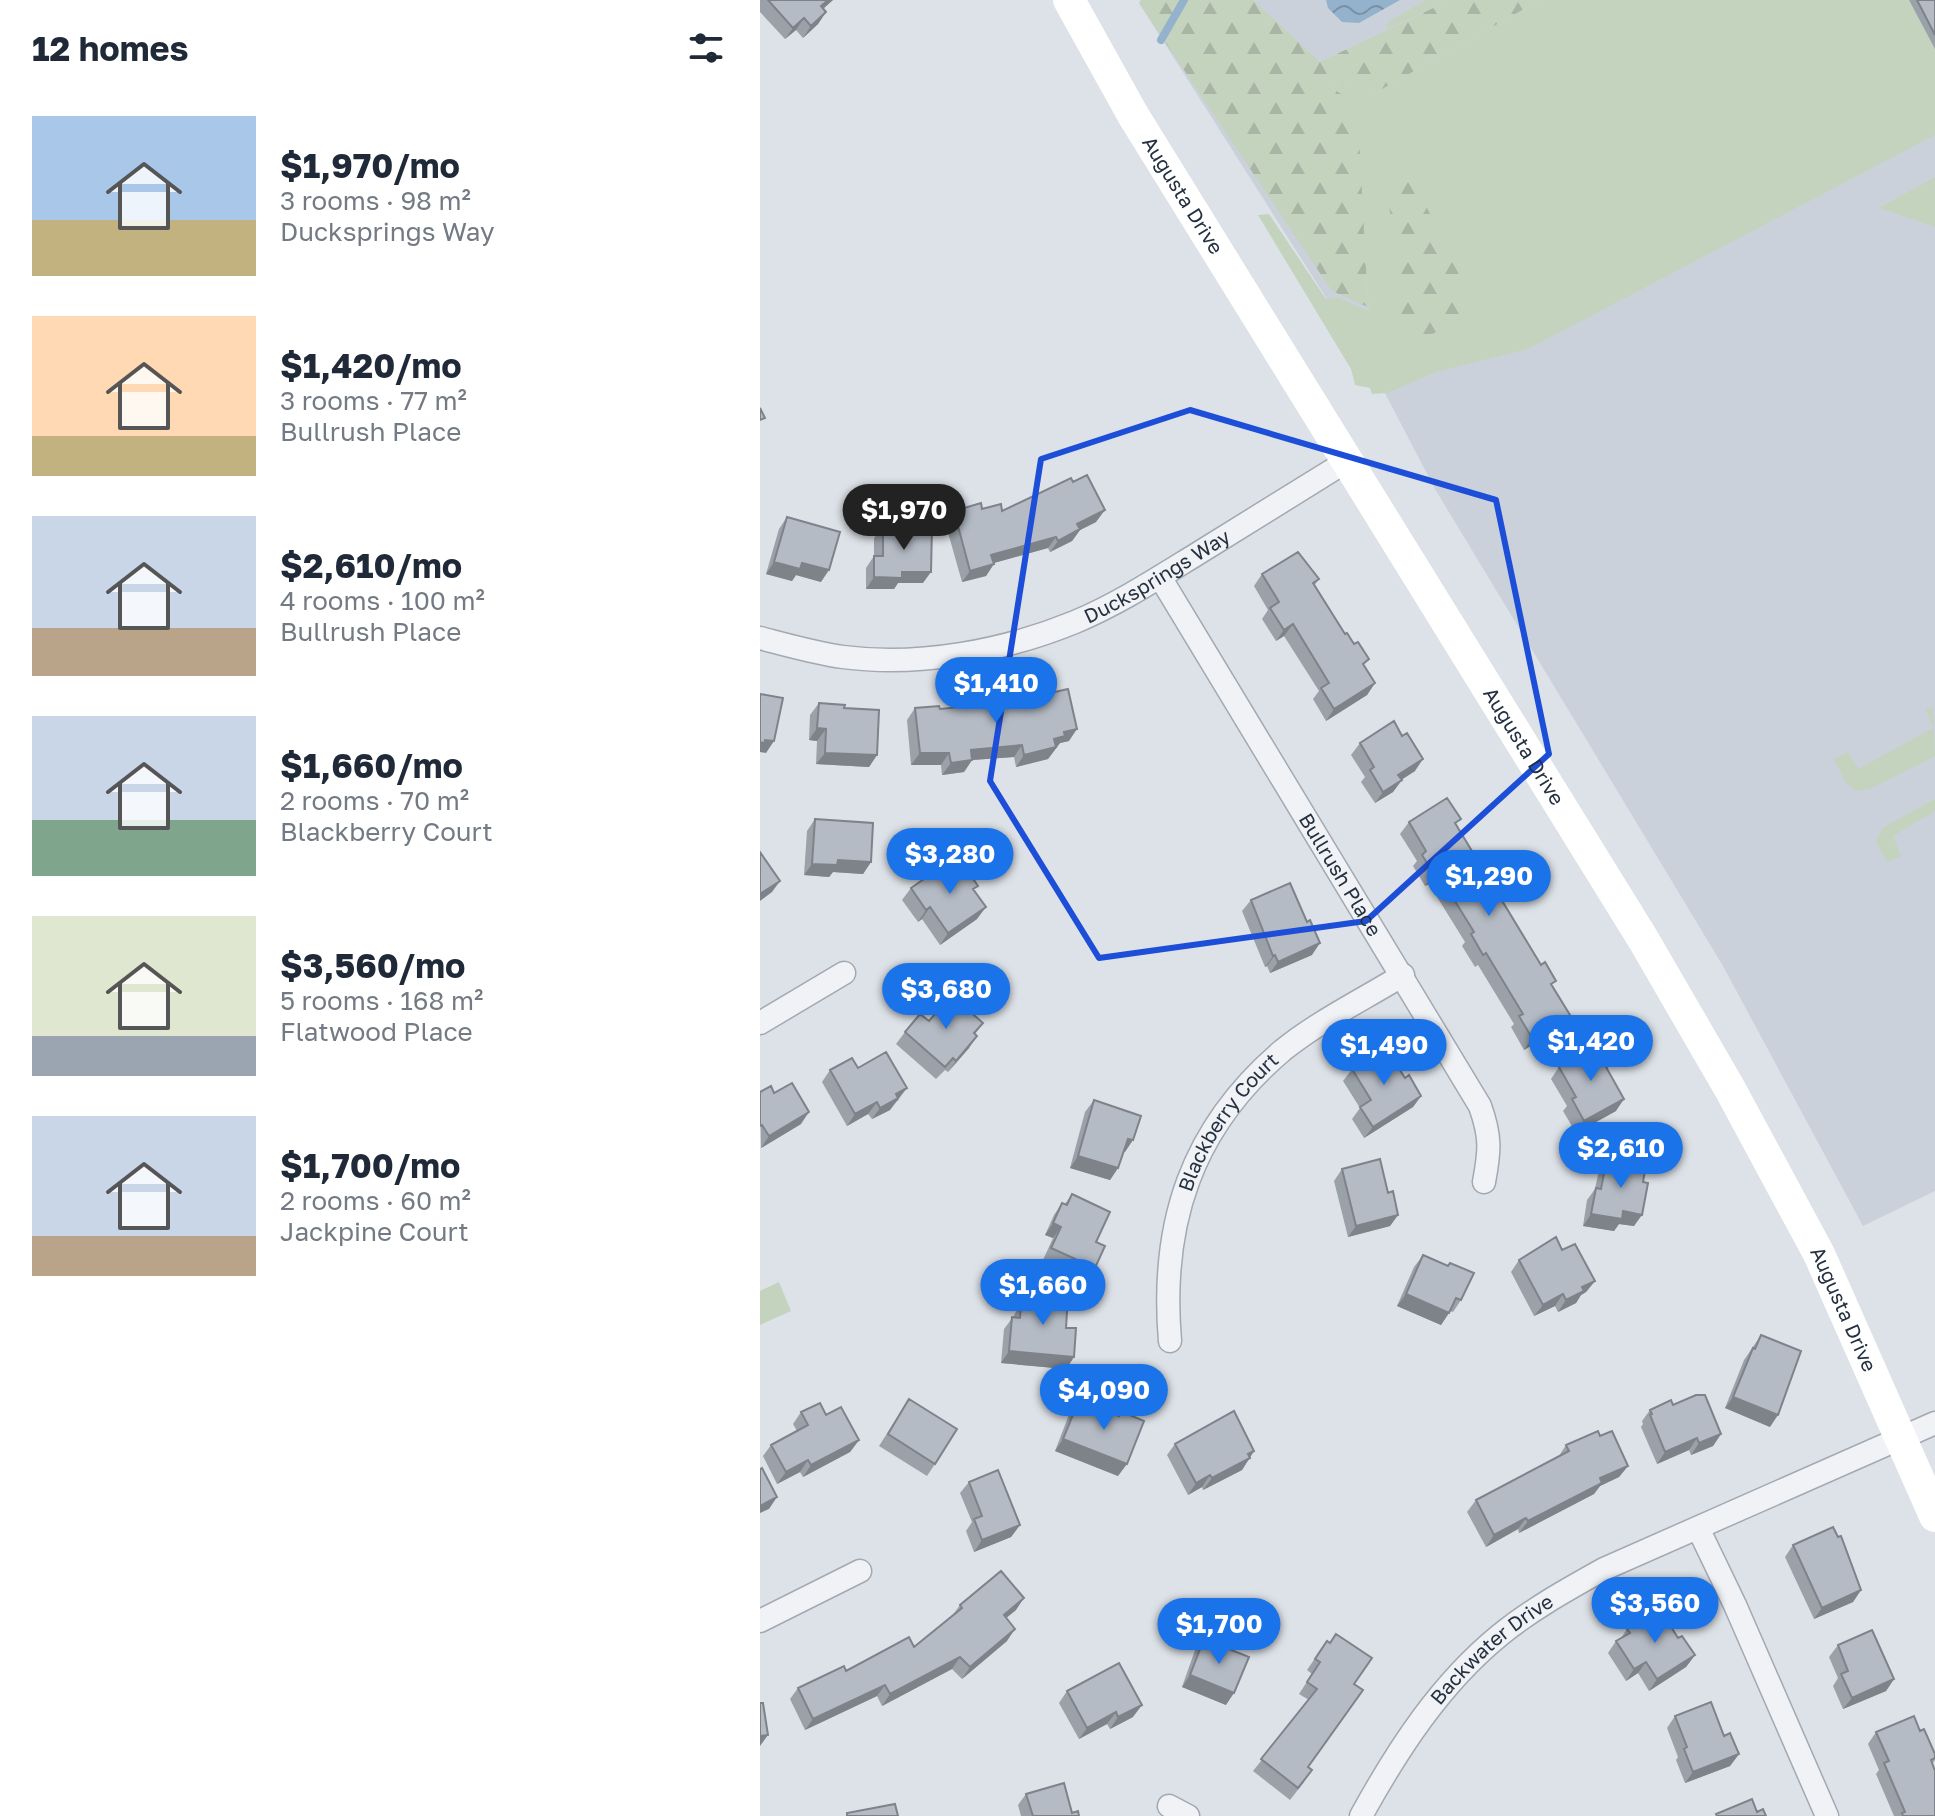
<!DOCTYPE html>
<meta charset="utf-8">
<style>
body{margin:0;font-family:"Golos Text",sans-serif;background:#f6f6f7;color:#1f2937;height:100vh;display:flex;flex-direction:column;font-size:30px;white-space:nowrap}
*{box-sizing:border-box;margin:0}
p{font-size:26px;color:#747a83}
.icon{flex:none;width:44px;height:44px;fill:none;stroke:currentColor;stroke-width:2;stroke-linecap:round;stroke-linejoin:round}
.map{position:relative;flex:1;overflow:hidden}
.details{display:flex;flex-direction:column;background:#fff;width:760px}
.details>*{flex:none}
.price{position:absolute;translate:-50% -68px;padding:0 18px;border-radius:28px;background:#1a73e8;color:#fff;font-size:26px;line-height:52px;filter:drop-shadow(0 2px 4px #0008)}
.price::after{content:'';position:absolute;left:50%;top:48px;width:24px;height:18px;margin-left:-12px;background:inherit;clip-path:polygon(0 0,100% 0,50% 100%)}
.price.active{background:#222;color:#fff}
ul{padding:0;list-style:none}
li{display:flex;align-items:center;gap:24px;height:200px;padding:0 32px}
li span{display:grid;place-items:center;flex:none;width:224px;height:160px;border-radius:0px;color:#555}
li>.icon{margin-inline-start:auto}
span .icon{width:96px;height:96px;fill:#fffc;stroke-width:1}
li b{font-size:34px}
h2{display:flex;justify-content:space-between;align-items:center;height:96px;padding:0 32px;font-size:34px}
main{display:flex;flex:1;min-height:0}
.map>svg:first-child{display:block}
</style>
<main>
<section class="details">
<h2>12 homes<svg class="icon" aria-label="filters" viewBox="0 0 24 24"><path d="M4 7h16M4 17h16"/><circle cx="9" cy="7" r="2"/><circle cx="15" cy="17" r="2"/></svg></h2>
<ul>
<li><span style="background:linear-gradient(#a9c7e8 65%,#c2b280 0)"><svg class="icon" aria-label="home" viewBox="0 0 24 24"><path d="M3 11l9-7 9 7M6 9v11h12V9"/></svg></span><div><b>$1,970/mo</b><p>3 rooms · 98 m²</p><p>Ducksprings Way</p></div></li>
<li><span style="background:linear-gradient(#ffd9b3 75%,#c2b280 0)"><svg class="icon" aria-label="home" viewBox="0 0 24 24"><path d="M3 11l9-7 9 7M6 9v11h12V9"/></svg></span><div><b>$1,420/mo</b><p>3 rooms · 77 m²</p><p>Bullrush Place</p></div></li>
<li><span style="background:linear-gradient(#c9d6e8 70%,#b9a48a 0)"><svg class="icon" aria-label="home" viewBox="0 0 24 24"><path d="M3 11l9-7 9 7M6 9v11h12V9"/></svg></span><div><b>$2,610/mo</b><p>4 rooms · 100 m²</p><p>Bullrush Place</p></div></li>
<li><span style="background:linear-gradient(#c9d6e8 65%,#7fa58c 0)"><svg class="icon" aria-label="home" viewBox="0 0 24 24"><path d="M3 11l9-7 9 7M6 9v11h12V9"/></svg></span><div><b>$1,660/mo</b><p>2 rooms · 70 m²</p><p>Blackberry Court</p></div></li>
<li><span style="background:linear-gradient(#dfe7d0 75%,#9aa5b1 0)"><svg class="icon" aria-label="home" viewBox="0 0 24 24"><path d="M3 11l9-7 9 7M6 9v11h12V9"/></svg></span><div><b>$3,560/mo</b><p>5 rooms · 168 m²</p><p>Flatwood Place</p></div></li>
<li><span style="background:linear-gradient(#c9d6e8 75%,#b9a48a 0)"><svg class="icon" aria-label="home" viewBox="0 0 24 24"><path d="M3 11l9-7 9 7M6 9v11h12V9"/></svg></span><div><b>$1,700/mo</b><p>2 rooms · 60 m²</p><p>Jackpine Court</p></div></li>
</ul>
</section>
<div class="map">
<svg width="1175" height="1816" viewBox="0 0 1175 1816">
<defs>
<pattern id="forest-firs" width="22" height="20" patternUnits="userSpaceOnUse" patternTransform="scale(2)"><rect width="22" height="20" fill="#c4d3bd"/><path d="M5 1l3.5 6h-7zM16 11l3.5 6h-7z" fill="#a8b5a4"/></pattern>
<pattern id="water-waves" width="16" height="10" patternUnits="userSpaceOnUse" patternTransform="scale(2)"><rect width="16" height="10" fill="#94b2cc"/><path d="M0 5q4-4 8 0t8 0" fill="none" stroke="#7991a7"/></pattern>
</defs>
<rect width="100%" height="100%" fill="#dde2e8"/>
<path fill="#cbd1da" d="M381,0H1175V1191L1103,1226L963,966L675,489L617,378L379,3Z"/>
<path fill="#c4d3bd" d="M666,0H690L626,29L628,22Z
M781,0H1149L1175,49V135L768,349L676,372L627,393L612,394L610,388L595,385L591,369L498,215L509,214L566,299L578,298L609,311L594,104L570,88L593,79L615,93Z
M1175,177V227L1119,208Z
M1173,707L1175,756L1112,788L1097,791L1086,783L1074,759L1088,752L1098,769L1173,728L1166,710Z
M1175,799V811L1133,836L1141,856L1127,862L1116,842L1122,828Z
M19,1282L31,1311L0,1325V1291Z"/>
<path fill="url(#forest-firs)" d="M381,0H493L560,62L690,0H780L615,93L593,79L571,87L594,103L599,136L608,307L572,291L379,3Z
M640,157L656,167L666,206L699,269L698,291L710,318L660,339L631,324L640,270L627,194Z"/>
<path fill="url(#water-waves)" d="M566,0H640L599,23L582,22L568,8Z"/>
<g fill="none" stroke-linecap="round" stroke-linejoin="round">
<path stroke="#94b2cc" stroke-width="8" d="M401,40L424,0"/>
<defs>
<g id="street">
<path id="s1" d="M400,577L720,1106C731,1137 730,1150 724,1182"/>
<path id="s2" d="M0,638C27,645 55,653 83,657C159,667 244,651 315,622C358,604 398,578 437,554C487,523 537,492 587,461"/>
<path d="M0,1023L84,973"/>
<path id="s3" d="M410,1341C400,1224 431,1128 523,1050C559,1021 604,999 643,975"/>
<path d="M938,1528L975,1605L1067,1816"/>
<path d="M0,1621L100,1571"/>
<path d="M409,1806L428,1816"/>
<path id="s4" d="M601,1816C638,1749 680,1684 740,1635C772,1609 808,1589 844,1569L1175,1423"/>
</g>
</defs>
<use href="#street" stroke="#a2a9b2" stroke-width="25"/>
<use href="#street" stroke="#f0f2f6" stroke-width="22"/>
<path stroke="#fff" stroke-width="32" id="s5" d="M309,0L373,115L883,939L970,1089L1059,1254L1175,1516"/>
</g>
<path fill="#9ba1a9" d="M0,0H73L63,8L66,12L58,24L43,38L36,30L25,39L0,12Z
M1149,0H1175V49Z
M222,509L242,511L336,522L320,530L312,541L290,552L288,548L234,563L226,576L202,582L185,522L194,511Z
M27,517L61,582L36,575L32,581L6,574L19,529Z
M123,527L163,583H138L134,589H106V568L114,556V538Z
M502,574L559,579L554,586L615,683L607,695L566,721L553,699L559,691L524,636L516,641L502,619L508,610L494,586Z
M251,696H277L309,741L300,743L288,759L256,767L254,757L212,760L204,772L182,775L181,765H151L147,720L155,708L180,709L247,703Z
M59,703L84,708L117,755L109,767L56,764L57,741L49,740L50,715Z
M600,743L655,771L641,780L633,792L615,803L601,782L605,777L591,755Z
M55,819L111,862L103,874L73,872L69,877L44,875L47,831Z
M649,822L696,826L793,986L802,1027L764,1050L751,1027L754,1024L718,965L715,967L702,946L705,942L669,884L665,886L653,866L657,861L640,834Z
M197,872L214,891L217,919L180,945L162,919L158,922L142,900L151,888Z
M491,900L547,922L552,955L510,973L507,966L505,967L482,911Z
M169,1021L223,1023L215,1034L209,1048L188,1072L185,1070L176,1079L136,1044L145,1032Z
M850,1065L847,1069L856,1111L816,1133L803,1111L807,1106L791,1079L799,1067Z
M98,1068L139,1100L135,1102L130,1110L112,1119L108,1114L87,1126L62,1082L70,1070Z
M592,1069L645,1078L661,1096L653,1107L604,1138L592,1119L600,1108L583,1081Z
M0,1092L14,1093L41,1124L1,1148Z
M334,1100L365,1152L363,1151L358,1168L350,1180L310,1168L325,1112Z
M847,1158L883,1182L874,1226L859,1224L854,1231L823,1226L827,1200L835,1189L839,1170Z
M582,1169L628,1193L638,1215L630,1226L588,1237L574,1181Z
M312,1194L336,1242L335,1268L327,1280L283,1260L293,1238L285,1235L294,1215L302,1203L305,1204Z
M802,1250L835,1281L826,1292L821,1295L816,1303L798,1312L795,1306L774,1316L751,1272L759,1260Z
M663,1255L701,1300L693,1312L690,1311L681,1325L637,1306L654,1267Z
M266,1292L306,1328L314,1357L306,1369L241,1363L244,1329L253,1317L257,1310L258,1304Z
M1001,1335L1010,1427L965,1408L984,1360Z
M149,1399L175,1464L167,1476L119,1446Z
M319,1400L358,1415L360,1411L358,1476L295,1451L310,1412Z
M913,1405L961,1434L953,1446L931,1455L929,1450L897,1464L881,1427L883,1424L882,1421L890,1410Z
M41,1412L66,1415L99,1440L90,1452L43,1477L40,1472L17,1484L3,1456L11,1445L37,1431L33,1424Z
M840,1436L868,1466L859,1477L840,1486L834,1494L759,1533L758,1529L726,1547L707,1512L716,1500L799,1456L806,1445Z
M415,1444L494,1451L482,1470L443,1490L442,1487L428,1495L407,1455Z
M209,1482L260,1525L251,1537L214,1552L206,1531L212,1522L200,1493Z
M1033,1545L1101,1590L1093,1602L1054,1619L1025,1557Z
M200,1605L256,1610L246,1618L247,1641L202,1679L192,1669L122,1706L117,1696L45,1730L30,1699L38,1688L154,1647L192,1616Z
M867,1629L918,1638L935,1655L926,1667L889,1691L878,1673L866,1681L848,1653L856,1641L861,1638Z
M444,1639L466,1705L422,1687L435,1650Z
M567,1641L594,1684L548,1767L544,1782L530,1800L493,1771L549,1700L539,1694L552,1674L547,1670Z
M1078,1645L1134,1679L1126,1691L1083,1709L1073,1686L1078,1678L1069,1657Z
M307,1691L373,1717L350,1729L347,1724L319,1739L299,1703Z
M915,1716L964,1736L979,1754L970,1766L925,1783L916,1760L918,1757L907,1728Z
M1160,1731L1175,1754V1760L1172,1764L1175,1816H1134L1116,1774L1119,1770L1108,1744L1116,1732Z
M266,1794L312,1813L319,1816H261L258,1805Z"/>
<path fill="#7e838a" d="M68,0H73L53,18L61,6Z
M66,12L58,24L43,38L51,26Z
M44,18L36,30L25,39L33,28Z
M345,510L336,522L320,530L312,541L290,552L298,541L317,524Z
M296,537L288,548L223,566L231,555Z
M14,562L42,563L69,570L61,582L36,575L32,581L6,574Z
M234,564L226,576L202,582L210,571Z
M142,572H171L163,583H138L134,589H106L114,577Z
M533,624L524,636L516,641L524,630Z
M615,683L607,695L566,721L574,709Z
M57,728L66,729L57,741L49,740Z
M317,729L309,741L300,743L288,759L256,767L264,755L304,732Z
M5,740L14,741L6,753L0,752V742Z
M262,745L254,757L212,760L204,772L182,775L191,763L211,750Z
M65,753L117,755L109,767L56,764Z
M160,753H189L181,765H151Z
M663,759L655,771L630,787L638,775Z
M642,780L633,792L615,803L623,792Z
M78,860L111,862L103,874L73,872L69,877L44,875L52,864Z
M677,872L669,884L665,886L674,874Z
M20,881L12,892L0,901V894Z
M170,907L162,919L158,922L166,910Z
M226,907L217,919L180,945L188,933Z
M560,943L552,955L510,973L518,962Z
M515,955L507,966L505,967L513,956Z
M810,1015L802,1027L764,1050L772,1038Z
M217,1036L209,1048L188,1072L196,1061Z
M147,1088L130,1110L112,1119L120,1108L136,1094Z
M661,1096L653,1107L604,1138L613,1127Z
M864,1099L856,1111L816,1133L824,1121Z
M117,1102L108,1114L87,1126L95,1114Z
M49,1112L41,1124L1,1148L9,1136Z
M368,1139L373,1140L365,1152L359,1150Z
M318,1156L358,1168L350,1180L310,1168Z
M863,1211L882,1215L874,1226L859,1224L854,1231L823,1226L831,1214Z
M638,1215L630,1226L588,1237L596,1226Z
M293,1223L301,1227L293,1238L285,1235Z
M835,1281L826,1292L821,1295L816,1303L798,1312L806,1300L822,1287Z
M646,1294L689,1313L681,1325L637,1306Z
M803,1294L795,1306L774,1316L783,1305Z
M249,1351L314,1357L306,1369L241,1363Z
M973,1397L1018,1415L1010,1427L965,1408Z
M961,1434L953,1446L931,1455L939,1443Z
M937,1438L929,1450L897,1464L905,1452Z
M303,1439L367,1464L358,1476L295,1451Z
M99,1440L90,1452L43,1477L51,1465Z
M494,1451L482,1470L443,1490L452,1478Z
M48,1460L40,1472L17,1484L26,1472Z
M868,1466L859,1477L840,1486L834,1494L759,1533L768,1521L840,1478Z
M450,1475L442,1487L428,1495L436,1483Z
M17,1497L9,1509L0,1513V1506Z
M766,1518L758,1529L726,1547L734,1535Z
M260,1525L251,1537L214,1552L222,1540Z
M1101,1590L1093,1602L1054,1619L1062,1608Z
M264,1598L256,1610L235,1627L244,1615Z
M255,1629L247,1641L202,1679L210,1667Z
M935,1655L926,1667L889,1691L897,1679Z
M200,1657L192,1669L122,1706L130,1694Z
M886,1662L878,1673L866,1681L874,1669Z
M430,1675L474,1693L466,1705L422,1687Z
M1134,1679L1126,1691L1083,1709L1092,1698Z
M125,1685L117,1696L45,1730L53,1719Z
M382,1705L373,1717L350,1729L358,1717Z
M356,1712L347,1724L319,1739L327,1728Z
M8,1735L0,1746V1736Z
M979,1754L970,1766L925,1783L933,1772Z"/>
<path fill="#b4bbc5" stroke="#7e838a" stroke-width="2" d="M8,0H68L61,6L66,12L51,26L44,18L33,28Z
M1157,0H1175V35Z
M0,408L5,418L0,420Z
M327,475L345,510L317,524L320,529L298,541L296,537L231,555L234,564L210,571L194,511L221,503L222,509L241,504L242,511L311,478L313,482Z
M27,517L80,532L69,570L42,563L40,569L14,562Z
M123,527H172L171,572H142V578L114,577V556H123Z
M538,552L559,579L553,583L585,634L587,633L594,644L598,642L609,659L603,664L615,683L574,709L561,688L569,683L533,624L524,630L510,608L519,602L502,574Z
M308,689L317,729L304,732L305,736L294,739L296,747L264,755L262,745L211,750L212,760L191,763L189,753H160L155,708L179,706L180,709L252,702L251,696L276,690L277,696Z
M0,694L23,698L14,741L5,740V743L0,742Z
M59,703L85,705L84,708L119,710L117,755L65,753L66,729L57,728Z
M634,721L642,736L647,733L663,759L638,775L642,780L623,792L610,770L614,767L600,743Z
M687,798L701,819L695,823L781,965L785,962L796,981L791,984L810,1015L772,1038L759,1016L763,1014L726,953L723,955L711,934L714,932L677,872L674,874L662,855L666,851L649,822Z
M55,819L113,823L111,862L78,860L77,865L52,864Z
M0,852L20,881L0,894Z
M190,861L197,872L204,866L218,886L213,889L226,907L188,933L170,907L166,910L151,888Z
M530,883L547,922L550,920L560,943L518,962L515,955L513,956L491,900Z
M191,995L223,1023L214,1033L217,1036L196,1061L193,1058L185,1067L145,1032L160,1014L169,1021Z
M838,1044L850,1065L846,1067L864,1099L824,1121L812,1099L816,1097L799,1067Z
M626,1048L645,1078L649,1075L661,1096L613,1127L600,1107L611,1100L592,1069Z
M126,1052L147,1088L136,1094L138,1098L120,1108L117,1102L95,1114L70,1070L92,1058L98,1068Z
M32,1083L49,1112L9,1136L2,1125L0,1126V1092L11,1086L14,1093Z
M334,1100L381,1116L373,1140L368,1139L358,1168L318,1156Z
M847,1158L886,1165L883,1182L888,1183L882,1215L863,1211L862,1219L831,1214L836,1188L841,1189Z
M620,1159L628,1193L633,1191L638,1215L596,1226L582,1169Z
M312,1194L350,1212L336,1242L345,1246L335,1268L291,1248L301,1227L293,1223L302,1203L307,1205Z
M796,1237L802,1250L815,1244L835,1281L822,1287L824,1291L806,1300L803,1294L783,1305L759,1260Z
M663,1255L688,1266L690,1263L714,1273L701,1300L696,1298L689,1313L646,1294Z
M266,1292L308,1295L306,1328H316L314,1357L249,1351L252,1317L260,1318L261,1304H265Z
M1001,1335L1041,1351L1018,1415L973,1397L993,1348L995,1349Z
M936,1395H945L961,1434L939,1443L937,1438L905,1452L890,1415L892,1414L890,1410L911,1400L913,1405Z
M149,1399L197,1429L175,1464L128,1434Z
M319,1400L359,1416L360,1411L384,1421L367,1464L303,1439Z
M60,1403L66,1415L81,1407L99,1440L51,1465L48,1460L26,1472L11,1445L48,1425L41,1412Z
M474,1411L494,1451L488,1454L490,1458L452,1478L450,1475L436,1483L415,1444Z
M838,1431L840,1436L852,1431L868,1466L840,1478L842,1483L768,1521L766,1518L734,1535L716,1500L809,1451L806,1445Z
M2,1468L17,1497L0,1506V1469Z
M238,1470L260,1525L222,1540L214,1519L222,1516L209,1482Z
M1073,1527L1078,1537L1081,1536L1101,1590L1062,1608L1033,1545Z
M241,1571L264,1598L244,1615L255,1629L210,1667L200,1657L130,1694L125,1685L53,1719L38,1688L84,1666L86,1671L149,1637L154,1647L202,1608L200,1605Z
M900,1609L918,1638L922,1636L935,1655L897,1679L886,1662L874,1669L856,1641L870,1633L867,1629Z
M1112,1630L1134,1679L1092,1698L1081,1674L1088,1671L1078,1645Z
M576,1634L612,1658L594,1684L603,1690L548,1767L552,1770L538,1788L501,1759L557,1689L547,1682L560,1662L555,1659L567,1641L570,1643Z
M444,1639L489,1657L474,1693L430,1675Z
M359,1663L382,1705L358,1717L356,1712L327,1728L307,1691Z
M951,1702L964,1736L970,1733L979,1754L933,1772L924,1749L927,1747L915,1716Z
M0,1703H3L8,1735L0,1736Z
M1154,1716L1160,1731L1164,1729L1175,1754V1758L1171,1760L1175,1771V1816H1143L1142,1813L1145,1812L1124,1763L1129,1761L1116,1732Z
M304,1783L312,1813L318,1811L319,1816H273L266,1794Z
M992,1799L997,1812L1003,1809L1006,1816H957L956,1814Z
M135,1804L138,1816H87V1813Z"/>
<path fill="none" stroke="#1d4ed8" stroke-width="6" stroke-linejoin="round" d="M430,410L736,500L789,754L606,921L339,958L230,781L281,459Z"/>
<g text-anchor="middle" stroke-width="7" stroke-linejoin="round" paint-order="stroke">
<g font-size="20" fill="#253040" stroke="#ecf1f6">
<text dy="7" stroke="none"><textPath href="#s5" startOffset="226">Augusta Drive</textPath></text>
<text dy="7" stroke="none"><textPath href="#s2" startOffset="416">Ducksprings Way</textPath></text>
<text dy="7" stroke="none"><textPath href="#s5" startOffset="874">Augusta Drive</textPath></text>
<text dy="7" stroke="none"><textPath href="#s1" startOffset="348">Bullrush Place</textPath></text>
<text dy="7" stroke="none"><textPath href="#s3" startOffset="234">Blackberry Court</textPath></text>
<text dy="7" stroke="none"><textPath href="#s5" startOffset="1522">Augusta Drive</textPath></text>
<text dy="7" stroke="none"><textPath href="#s4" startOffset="214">Backwater Drive</textPath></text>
</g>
</g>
</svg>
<b class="price active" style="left:144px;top:552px">$1,970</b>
<b class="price" style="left:236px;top:725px">$1,410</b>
<b class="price" style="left:190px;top:896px">$3,280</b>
<b class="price" style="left:729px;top:918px">$1,290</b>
<b class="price" style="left:186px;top:1031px">$3,680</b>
<b class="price" style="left:831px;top:1083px">$1,420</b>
<b class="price" style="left:624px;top:1087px">$1,490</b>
<b class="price" style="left:861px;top:1190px">$2,610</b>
<b class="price" style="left:283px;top:1327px">$1,660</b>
<b class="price" style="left:344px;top:1432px">$4,090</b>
<b class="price" style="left:895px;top:1645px">$3,560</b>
<b class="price" style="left:459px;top:1666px">$1,700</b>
</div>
</main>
